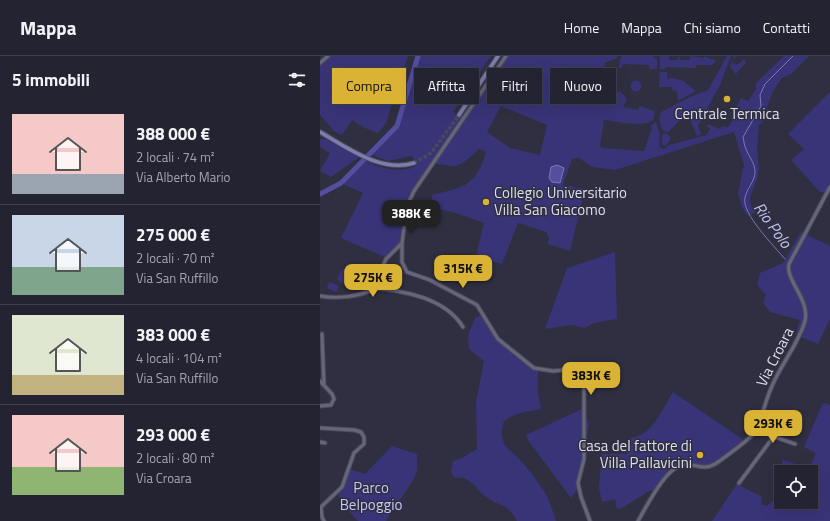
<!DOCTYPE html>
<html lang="it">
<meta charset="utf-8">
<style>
body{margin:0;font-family:"Titillium Web",sans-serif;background:#2b2b39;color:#f1f3f6;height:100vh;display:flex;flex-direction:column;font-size:15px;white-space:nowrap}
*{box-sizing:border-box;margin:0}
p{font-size:13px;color:#a3a4ab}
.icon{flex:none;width:22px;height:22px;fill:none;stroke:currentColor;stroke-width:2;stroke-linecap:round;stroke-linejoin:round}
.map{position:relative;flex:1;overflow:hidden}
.panel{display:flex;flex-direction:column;background:#232331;width:320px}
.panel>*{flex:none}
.top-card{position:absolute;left:12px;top:12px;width:380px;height:36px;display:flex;gap:8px}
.controls{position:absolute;left:454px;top:409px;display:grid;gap:8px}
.controls a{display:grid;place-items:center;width:44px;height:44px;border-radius:0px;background:#232331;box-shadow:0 4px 16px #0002,0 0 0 1px #40404d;font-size:20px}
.price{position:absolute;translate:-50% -34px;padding:0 9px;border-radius:8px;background:#dab334;color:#111;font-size:13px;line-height:26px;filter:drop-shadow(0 1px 2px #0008)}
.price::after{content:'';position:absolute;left:50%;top:24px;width:12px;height:9px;margin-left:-6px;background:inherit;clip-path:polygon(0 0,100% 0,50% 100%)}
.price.active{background:#222;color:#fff}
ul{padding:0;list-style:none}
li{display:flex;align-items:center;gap:12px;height:100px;padding:0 12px}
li+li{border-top:1px solid #40404d}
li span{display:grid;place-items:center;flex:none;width:112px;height:80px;border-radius:0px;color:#555}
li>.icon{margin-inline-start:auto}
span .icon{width:48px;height:48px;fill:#fffc;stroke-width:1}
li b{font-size:17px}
h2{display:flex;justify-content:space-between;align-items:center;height:48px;padding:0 12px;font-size:17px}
.tag{padding:0 14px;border-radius:0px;background:#232331;box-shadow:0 4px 16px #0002,0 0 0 1px #40404d;font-size:14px;line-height:36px}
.tag.active{background:#dab334;color:#111}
header{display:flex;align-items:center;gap:24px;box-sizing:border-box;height:56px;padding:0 20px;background:#232331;border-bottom:1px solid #40404d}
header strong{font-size:19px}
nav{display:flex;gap:22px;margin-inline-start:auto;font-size:14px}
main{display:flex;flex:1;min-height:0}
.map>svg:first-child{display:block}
</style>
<header>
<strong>Mappa</strong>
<nav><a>Home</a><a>Mappa</a><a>Chi siamo</a><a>Contatti</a></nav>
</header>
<main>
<section class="panel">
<h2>5 immobili<svg class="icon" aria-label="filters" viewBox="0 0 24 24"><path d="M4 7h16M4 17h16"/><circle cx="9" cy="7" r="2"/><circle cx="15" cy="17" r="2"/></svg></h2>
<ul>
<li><span style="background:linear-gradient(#f6c9c9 75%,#9aa5b1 0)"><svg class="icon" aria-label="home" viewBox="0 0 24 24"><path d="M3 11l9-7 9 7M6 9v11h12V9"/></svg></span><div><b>388 000 €</b><p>2 locali · 74 m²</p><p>Via Alberto Mario</p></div></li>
<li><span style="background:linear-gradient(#c9d6e8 65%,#7fa58c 0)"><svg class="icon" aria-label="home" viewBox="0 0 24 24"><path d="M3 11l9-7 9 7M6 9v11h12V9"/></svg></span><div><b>275 000 €</b><p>2 locali · 70 m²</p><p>Via San Ruffillo</p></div></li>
<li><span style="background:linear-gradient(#dfe7d0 75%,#c2b280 0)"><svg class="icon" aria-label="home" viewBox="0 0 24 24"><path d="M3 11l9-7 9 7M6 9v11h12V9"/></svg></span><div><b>383 000 €</b><p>4 locali · 104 m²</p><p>Via San Ruffillo</p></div></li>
<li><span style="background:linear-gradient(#f6c9c9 65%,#8fb573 0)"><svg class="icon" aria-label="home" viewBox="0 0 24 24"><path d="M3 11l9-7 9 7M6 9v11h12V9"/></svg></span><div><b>293 000 €</b><p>2 locali · 80 m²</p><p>Via Croara</p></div></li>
</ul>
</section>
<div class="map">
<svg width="510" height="465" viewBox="0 0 510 465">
<rect width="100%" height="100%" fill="#2f2f41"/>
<path fill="#393477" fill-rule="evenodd" d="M7,0H88L81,23L73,42L70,55L66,67L58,77L45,72L32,64L22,79L15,76L0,59V6Z
M98,0H171L133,56L144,63L181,7L184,0H297V2L285,7L278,46L300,35L307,43L303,51L318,54L320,50L334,55C341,76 294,65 284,64L280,90L282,92L324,95L332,72L330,70L336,66L340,78L339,91L344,93L349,89L387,79L390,72L387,71L388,68L400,73L402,70L408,71L413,64L411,62L421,42L428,45L436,33V27L464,0H489L471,18L462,22L453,35L447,51V62L439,69L437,92L439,113L437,123L430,141L431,150L435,154L433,158L427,159L422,151L418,137L424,109L414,76L295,114L272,111L259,102L252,103L243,129L265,133L250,195L228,188L229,182L226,176L198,167L182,208L156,200L164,167L133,156L112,152V139C145,131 156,130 166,96L159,93C152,99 141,112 131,110C125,109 121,108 114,108L104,119L87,150L83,184L65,201L21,182L43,137L21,127L44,104C59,112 79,118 96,110L92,100L68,105L50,98L77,70ZM181,50L227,69L220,99L190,92L167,76Z
M302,0H334V2L337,3V13H329V9L303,8L302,12H299L300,3Z
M340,0H349V4H358V0L361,4H370V0L384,2V0L396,5L392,9H376V12L346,11L345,13H340Z
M407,0H411L400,29L378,70L381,78L377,80L369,61L371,60L367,58L348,76L343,75L339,64L341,56L370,41L388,34Z
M414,0H417L412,4L414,9L416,8L417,9L424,3L426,7L416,17L421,24L410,11Z
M340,16H347V23L353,22L364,25L376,35L358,45L357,35L352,34L351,31H339Z
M310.5 30a5.5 5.5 0 1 1 11 0a5.5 5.5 0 1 1-11 0Z
M510,36V136H500L471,104L484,93L468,78Z
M342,78H347L351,82L346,90L342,89Z
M0,83H6L39,101L11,121L0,115L10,97L0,91Z
M481,176L510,190V263L498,288L476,279L480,264L450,256L443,247L446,239L437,229L440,217L463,207Z
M295,196L297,263L274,267L265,272L251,269L225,273L247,212Z
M22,213L30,216L24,228L17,224Z
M9,226L19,230L16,236L7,232Z
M165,257L176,280L218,314V338L221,353C207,355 195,357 184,365C178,385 185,390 198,402C206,410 215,421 221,431C229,441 232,453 236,465H197C186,445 181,452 166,441C156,434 150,419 135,422L131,416L133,405L142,402L157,393L156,346L164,305L149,293L148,279L155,262Z
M353,336L425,385L385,412L361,410L356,413L335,434L329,435L302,452L297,453L295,443L282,446L279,432L282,398H307L311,382C333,379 343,352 353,336Z
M503,347L510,349V465H392L417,428L442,441L441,448L447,450L454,443L463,404L489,412L496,397L484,391ZM461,416H491V446H461Z
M262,353L269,367L259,431L251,442L208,384L206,379Z
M72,390L97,398V414L95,421L66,465H38C15,439 14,445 29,413L45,418Z"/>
<path fill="#534e9e" stroke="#7d79b5" d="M237,109L244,112L240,127L232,126L229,122L231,111Z"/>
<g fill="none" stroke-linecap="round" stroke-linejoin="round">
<path stroke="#7d79b5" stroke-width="1" d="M465,203C455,191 421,157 425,142C426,133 435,126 435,116C435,107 429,101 426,93C424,89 424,85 423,81L441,50L440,39L445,28L473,0"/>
<path stroke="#534e9e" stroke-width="5" d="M0,138L21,127L77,70L98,0"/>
<path stroke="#49495a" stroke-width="3.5" stroke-dasharray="3.5 2" stroke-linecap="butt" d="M94,107L111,97L139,59"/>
<defs>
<path id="minor" d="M0,7L8,0
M82,187L87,150L94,135L186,0
M54,232C85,235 125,242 143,271
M0,240C15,243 40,241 53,233L66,203L82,187V206L87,216L110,224L157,249L178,283L214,312L233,315L256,313L262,318L264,329V403L258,427L261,441L270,465
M2,278L4,329
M0,325L12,338L14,343L11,349L0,350
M0,372L34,374L41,376L44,381V388L34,397L22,431L0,452
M435,374L475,388
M0,386L5,387
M419,427L454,380
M1,451L2,461L4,465
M318,465C327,450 346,410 365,408C376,408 383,415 395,408C400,405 430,383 433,378C442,365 445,345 452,330C461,308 478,289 485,265C490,243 465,224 469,208L510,131"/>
<path id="major" d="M139,59L178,0
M0,76C28,92 61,117 94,107"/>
</defs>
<use href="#minor" stroke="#4b4b5a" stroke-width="5"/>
<use href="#major" stroke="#4b4b5a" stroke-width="5.5"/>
<use href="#minor" stroke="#66667b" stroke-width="3"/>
<use href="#major" stroke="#7c7cb0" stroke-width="3.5"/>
</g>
<g fill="#dab334" stroke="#2f2f41" stroke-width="1.5">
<circle cx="407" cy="43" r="4"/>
<circle cx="166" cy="146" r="4"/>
<circle cx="380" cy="399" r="4"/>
</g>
<g text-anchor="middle" stroke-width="3" stroke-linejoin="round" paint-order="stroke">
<g font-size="15" fill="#dedeea" stroke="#2f2f41">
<text x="407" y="63">Centrale Termica</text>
<text x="174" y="142" text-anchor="start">Collegio Universitario<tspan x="174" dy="17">Villa San Giacomo</tspan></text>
<text x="372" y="395" text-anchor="end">Casa del fattore di<tspan x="372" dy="17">Villa Pallavicini</tspan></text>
</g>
<g font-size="15" fill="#dedeea" stroke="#2f2f41">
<text transform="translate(455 301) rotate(-63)" y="5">Via Croara</text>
</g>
<g font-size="15" fill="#c6c8f4" stroke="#2f2f41">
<text x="51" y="437">Parco<tspan x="51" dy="17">Belpoggio</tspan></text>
</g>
<g font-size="16" font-style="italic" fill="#bebfec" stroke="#2f2f41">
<text transform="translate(453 169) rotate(54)" y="6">Rio Polo</text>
</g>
</g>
</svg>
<div class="controls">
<a><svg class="icon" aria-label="locate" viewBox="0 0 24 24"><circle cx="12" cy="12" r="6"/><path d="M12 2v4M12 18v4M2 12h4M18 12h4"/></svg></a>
</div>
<b class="price active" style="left:91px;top:178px">388K €</b>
<b class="price" style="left:143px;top:233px">315K €</b>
<b class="price" style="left:53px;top:242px">275K €</b>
<b class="price" style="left:271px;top:340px">383K €</b>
<b class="price" style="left:453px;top:388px">293K €</b>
<div class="top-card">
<a class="tag active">Compra</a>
<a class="tag">Affitta</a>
<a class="tag">Filtri</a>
<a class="tag">Nuovo</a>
</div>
</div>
</main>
